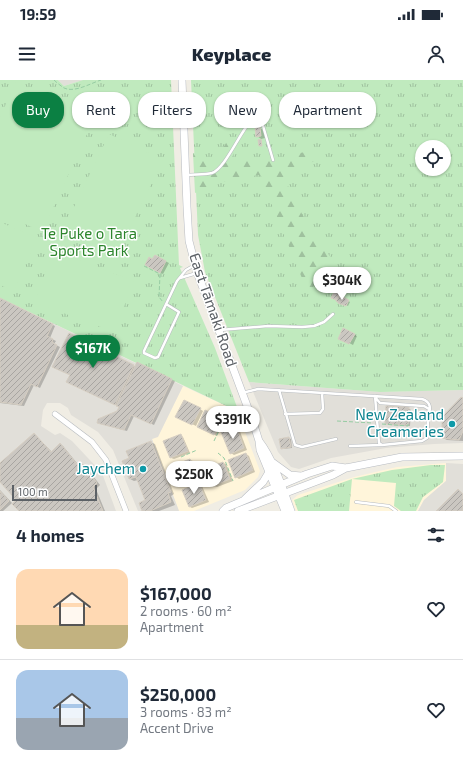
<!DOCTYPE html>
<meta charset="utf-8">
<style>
body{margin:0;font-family:"Exo 2",sans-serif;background:#f6f6f7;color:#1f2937;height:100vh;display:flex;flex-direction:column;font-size:15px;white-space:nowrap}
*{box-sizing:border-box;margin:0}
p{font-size:13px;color:#747a83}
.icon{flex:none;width:22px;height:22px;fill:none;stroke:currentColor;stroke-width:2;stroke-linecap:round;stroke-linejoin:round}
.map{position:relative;height:431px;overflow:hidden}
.sheet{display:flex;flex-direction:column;background:#fff;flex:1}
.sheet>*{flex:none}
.guide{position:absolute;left:12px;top:12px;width:439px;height:36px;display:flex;gap:8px}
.controls{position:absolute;left:415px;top:60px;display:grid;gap:8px}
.controls a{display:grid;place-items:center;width:36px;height:36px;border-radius:50%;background:#fff;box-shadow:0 1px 3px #0004;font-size:20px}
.scale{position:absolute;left:12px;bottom:10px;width:85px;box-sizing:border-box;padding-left:4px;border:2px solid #5c6166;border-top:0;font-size:11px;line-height:14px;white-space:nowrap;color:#5c6166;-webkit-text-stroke:3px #fff;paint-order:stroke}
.price{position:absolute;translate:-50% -34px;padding:0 9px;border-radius:14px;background:#fff;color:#222;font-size:13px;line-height:26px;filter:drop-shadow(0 1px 2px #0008)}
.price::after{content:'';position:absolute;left:50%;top:24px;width:12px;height:9px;margin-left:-6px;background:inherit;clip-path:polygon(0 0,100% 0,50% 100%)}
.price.current{background:#0b8043;color:#fff}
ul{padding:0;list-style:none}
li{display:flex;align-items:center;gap:12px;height:100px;padding:0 16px}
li+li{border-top:1px solid #e0e1e3}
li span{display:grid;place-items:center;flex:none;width:112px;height:80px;border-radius:12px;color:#555}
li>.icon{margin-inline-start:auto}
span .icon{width:48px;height:48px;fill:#fffc;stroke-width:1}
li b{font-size:17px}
h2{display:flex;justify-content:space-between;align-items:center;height:48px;padding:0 16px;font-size:17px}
.tag{padding:0 14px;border-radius:16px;background:#fff;box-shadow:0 1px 3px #0004;font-size:14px;line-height:36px}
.tag.current{background:#0b8043;color:#fff}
.status{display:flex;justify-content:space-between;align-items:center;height:28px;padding:0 20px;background:#fff;direction:ltr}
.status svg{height:11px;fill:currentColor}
header{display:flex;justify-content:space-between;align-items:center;height:52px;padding:0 16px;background:#fff;font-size:18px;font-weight:800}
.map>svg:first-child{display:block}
</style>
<div class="status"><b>19:59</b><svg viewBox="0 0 49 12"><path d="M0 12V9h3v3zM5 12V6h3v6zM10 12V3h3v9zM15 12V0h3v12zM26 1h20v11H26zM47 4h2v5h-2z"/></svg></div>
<header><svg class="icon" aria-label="menu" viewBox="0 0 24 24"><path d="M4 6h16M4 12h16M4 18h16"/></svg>Keyplace<svg class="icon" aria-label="person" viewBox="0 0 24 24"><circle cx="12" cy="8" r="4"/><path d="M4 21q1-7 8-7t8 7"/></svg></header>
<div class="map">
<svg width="463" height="431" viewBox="0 0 463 431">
<defs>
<pattern id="grass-tufts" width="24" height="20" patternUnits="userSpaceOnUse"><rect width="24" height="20" fill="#c0eabe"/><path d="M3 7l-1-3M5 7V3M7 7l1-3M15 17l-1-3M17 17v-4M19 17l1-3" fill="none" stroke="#9fc19e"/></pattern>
<pattern id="forest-firs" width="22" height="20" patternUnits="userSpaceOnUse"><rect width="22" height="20" fill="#c0eabe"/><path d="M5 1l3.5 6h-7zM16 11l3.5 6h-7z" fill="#9fc19e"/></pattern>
<pattern id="building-hatch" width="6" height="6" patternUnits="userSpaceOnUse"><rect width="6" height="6" fill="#cbc7c1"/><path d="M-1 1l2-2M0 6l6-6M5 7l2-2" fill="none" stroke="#a8a5a1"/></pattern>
</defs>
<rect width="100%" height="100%" fill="#f0ede4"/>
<path fill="#fff5da" d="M183,306L237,331L260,391L258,397L245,410L194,431H179L152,359L158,356Z
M446,383V401L424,420L418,431H296L292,420L298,415L354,397L397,387Z"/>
<path fill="#e1dfd9" d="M58,0H83L64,6Z
M0,218L183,306L158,357L152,359L179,431H138L113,370L98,352L71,335L68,328L60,323H47L43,330L41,346L55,355L60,353L72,361L102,393L116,431H0Z
M249,302L380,312L463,310V363L434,364L386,368L331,378L299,389L291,387L278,372Z
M446,383L463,384V431H418L424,420L446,401Z"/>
<path fill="url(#grass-tufts)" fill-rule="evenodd" d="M0,0H58L64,6L83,0H171L179,185L183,187L180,188L215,268L237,327V331L0,218Z
M191,0H463V310L380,312L249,302L205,192L198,155ZM422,67H444V89H422Z
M431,385H445L443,402L423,417L416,431H401L394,426L396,403L352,399L349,431H298L294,420L352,399L392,390Z"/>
<path fill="url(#forest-firs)" d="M229,58L238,65L231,79L236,82L279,78L313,70L316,80L284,98L309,148L334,182L308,213L260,95L231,99L195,113L193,73L216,80Z"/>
<path fill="#c0eabe" d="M16,2L94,39L42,152L0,132V37Z
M109,54L163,80L114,180L61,154Z
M0,142L37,158L14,211L0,205Z
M54,170L134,201L114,252L34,222Z"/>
<path fill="#0003" d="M259,48L264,50L265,58L261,59L257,56Z
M155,176L169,183L163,194L146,185L153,181Z
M336,211L341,214L340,216L350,222L348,226L344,224L343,225L339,223L340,221L332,217Z
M0,219L55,246L50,258L56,261L54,264L60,267L40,308L34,305L24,326L0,323Z
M344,250L357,256L353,265L340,258Z
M69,254L136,287L137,284L175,301L154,345L134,336L127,351L101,344L118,332L120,327L71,303Z
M463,319V361L447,360L443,358Z
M408,328L411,330L410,346L389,345L386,343Z
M200,329L203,331L196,346L180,338Z
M206,331L225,341L217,356L201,349Z
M236,347L239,349L247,370L234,375L231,373Z
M34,354L52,372L60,364L63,366L81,388L83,386L86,387L100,405L96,409L105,431H20L17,420L0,400V385Z
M180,355L183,357L190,373L174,379L171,378Z
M289,358L291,359L292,368L283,369L282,368Z
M150,362L155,364L174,414L171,416L175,425L159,431H143L146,421L138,400L134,401L130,399L123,381L130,379Z
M246,374L249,376L255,392L239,399L236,397Z
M190,380L193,381L199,398L183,404L180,403Z
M223,383L226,384L233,401L217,407L214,406L207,389Z
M199,404L202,406L209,422L192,428L190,427Z
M0,410L12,423L3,431H0Z"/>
<path fill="url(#building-hatch)" stroke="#d6cec2" d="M255,47H260L261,56L256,57Z
M261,59L262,66H259L258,60Z
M155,175L166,181L160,193L145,185L149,177L152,179Z
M335,210L340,213L336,220L331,218Z
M339,215L349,220L346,226L338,223V222L336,221Z
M0,218L53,244L47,256L53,259L52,262L57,265L37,307L31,304L21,325L0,322Z
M343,248L355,254L349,264L338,259Z
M69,253L134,285L115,325L66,302L70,295L52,287Z
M137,282L172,299L151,344L131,335L124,350L97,343L98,339L117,331L119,327L116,326Z
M461,317L463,318V351L459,360L442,358V337Z
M184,320L201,328L192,345L175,337Z
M386,326L409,327L408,345L385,344Z
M205,330L222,338L214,355L197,347Z
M236,346L244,368L230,374L221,352Z
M34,353L51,372L60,363L80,388L83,384L97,403L93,407L103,431H19L12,424L16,420L0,402V383Z
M181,354L188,371L170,378L163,361Z
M289,357L291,367L281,369L279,359Z
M151,361L171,412L168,413L171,422L150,431H142L139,423L145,420L136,397L129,399L122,381L129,378L126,371Z
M246,373L253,390L235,398L228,380Z
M190,379L197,396L179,403L172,386Z
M223,382L230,399L213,406L206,389Z
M199,403L206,420L189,427L182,410Z
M458,409L463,414V431H436Z
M0,411L9,421L0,430Z"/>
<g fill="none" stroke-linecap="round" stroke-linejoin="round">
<defs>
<path id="lane" d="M187,95C194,94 204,95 212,93C225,89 241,50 253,38L261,39L273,80
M180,198L197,193
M166,224L179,232L158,277L155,278L144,273V271L177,201L186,190L193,186
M220,250L268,246L302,247L314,246L324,242L333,234
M279,310L295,365L302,367L336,359
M242,313L258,309L422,319C434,323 429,332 428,341C427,347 429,353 427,358L422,361L382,365L379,363L375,316
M375,317L380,323L424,326L429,329V332
M285,334L320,333L323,329L322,313
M350,366L381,365
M356,422L389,426L396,431"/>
<path id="street" d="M55,334L92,362L106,380L126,431"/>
<path id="secondary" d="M182,0L187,127L189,161L197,192L252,339L259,361L260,370L285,431
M259,361C273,379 283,409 291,431
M272,382L290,395L301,396
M245,419L263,402L269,392
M223,431L226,428L307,394L332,386L346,388L402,377L463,376
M238,431L333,395L346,388"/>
</defs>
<use href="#lane" stroke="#b7bbbf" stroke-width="3.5"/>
<use href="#street" stroke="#b7bbbf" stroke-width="6"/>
<use href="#secondary" stroke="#b8bcc2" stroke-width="8"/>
<path stroke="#96cca3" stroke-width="1" stroke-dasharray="4 2" stroke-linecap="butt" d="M54,0C57,3 61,6 64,8C75,13 91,3 101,0
M144,186L160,194L159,217L163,222
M337,341L373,343
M382,344L408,346V344
M214,361L226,335
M218,373L224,378L233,401
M181,377L197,370
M190,402L206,396"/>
<use href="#lane" stroke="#fff" stroke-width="2.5"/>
<use href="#street" stroke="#fff" stroke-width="5"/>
<use href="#secondary" stroke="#fff" stroke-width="7"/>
</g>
<g fill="#0f9aa8" stroke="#fff" stroke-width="1.5">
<circle cx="452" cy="344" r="4"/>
<circle cx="143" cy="389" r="4"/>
</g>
<g text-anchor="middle" stroke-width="3" stroke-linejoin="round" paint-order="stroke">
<g font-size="15" fill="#2c852c" stroke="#fff">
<text x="89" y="159">Te Puke o Tara<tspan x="89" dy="17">Sports Park</tspan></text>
</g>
<g font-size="15" fill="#5c6166" stroke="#fff">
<text transform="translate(213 230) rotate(71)" y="5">East Tāmaki Road</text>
</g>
<g font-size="15" fill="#0d838f" stroke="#fff" text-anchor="end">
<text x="444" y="340">New Zealand<tspan x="444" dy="17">Creameries</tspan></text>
<text x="135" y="394">Jaychem</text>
</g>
</g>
</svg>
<div class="controls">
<a><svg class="icon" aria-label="locate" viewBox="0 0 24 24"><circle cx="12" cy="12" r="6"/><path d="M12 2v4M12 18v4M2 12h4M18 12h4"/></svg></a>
</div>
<div class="scale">100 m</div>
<b class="price" style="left:342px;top:221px">$304K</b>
<b class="price current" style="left:93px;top:289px">$167K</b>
<b class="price" style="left:233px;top:360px">$391K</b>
<b class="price" style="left:194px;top:415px">$250K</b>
<div class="guide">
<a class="tag current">Buy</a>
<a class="tag">Rent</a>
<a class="tag">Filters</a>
<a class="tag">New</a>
<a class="tag">Apartment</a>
</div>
</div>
<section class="sheet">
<h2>4 homes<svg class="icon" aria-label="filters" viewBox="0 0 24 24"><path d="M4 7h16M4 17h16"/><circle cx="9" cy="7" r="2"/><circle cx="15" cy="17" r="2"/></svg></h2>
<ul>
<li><span style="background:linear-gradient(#ffd9b3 70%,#c2b280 0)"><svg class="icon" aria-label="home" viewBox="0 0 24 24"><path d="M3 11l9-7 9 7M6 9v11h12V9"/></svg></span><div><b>$167,000</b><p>2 rooms · 60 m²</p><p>Apartment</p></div><svg class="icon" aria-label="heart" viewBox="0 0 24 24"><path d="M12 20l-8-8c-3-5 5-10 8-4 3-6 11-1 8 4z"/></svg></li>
<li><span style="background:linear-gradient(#a9c7e8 60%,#9aa5b1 0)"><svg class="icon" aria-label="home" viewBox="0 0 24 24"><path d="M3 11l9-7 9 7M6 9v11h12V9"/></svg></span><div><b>$250,000</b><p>3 rooms · 83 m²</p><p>Accent Drive</p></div><svg class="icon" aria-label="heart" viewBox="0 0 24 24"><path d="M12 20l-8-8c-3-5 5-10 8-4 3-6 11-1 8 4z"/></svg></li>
</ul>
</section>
